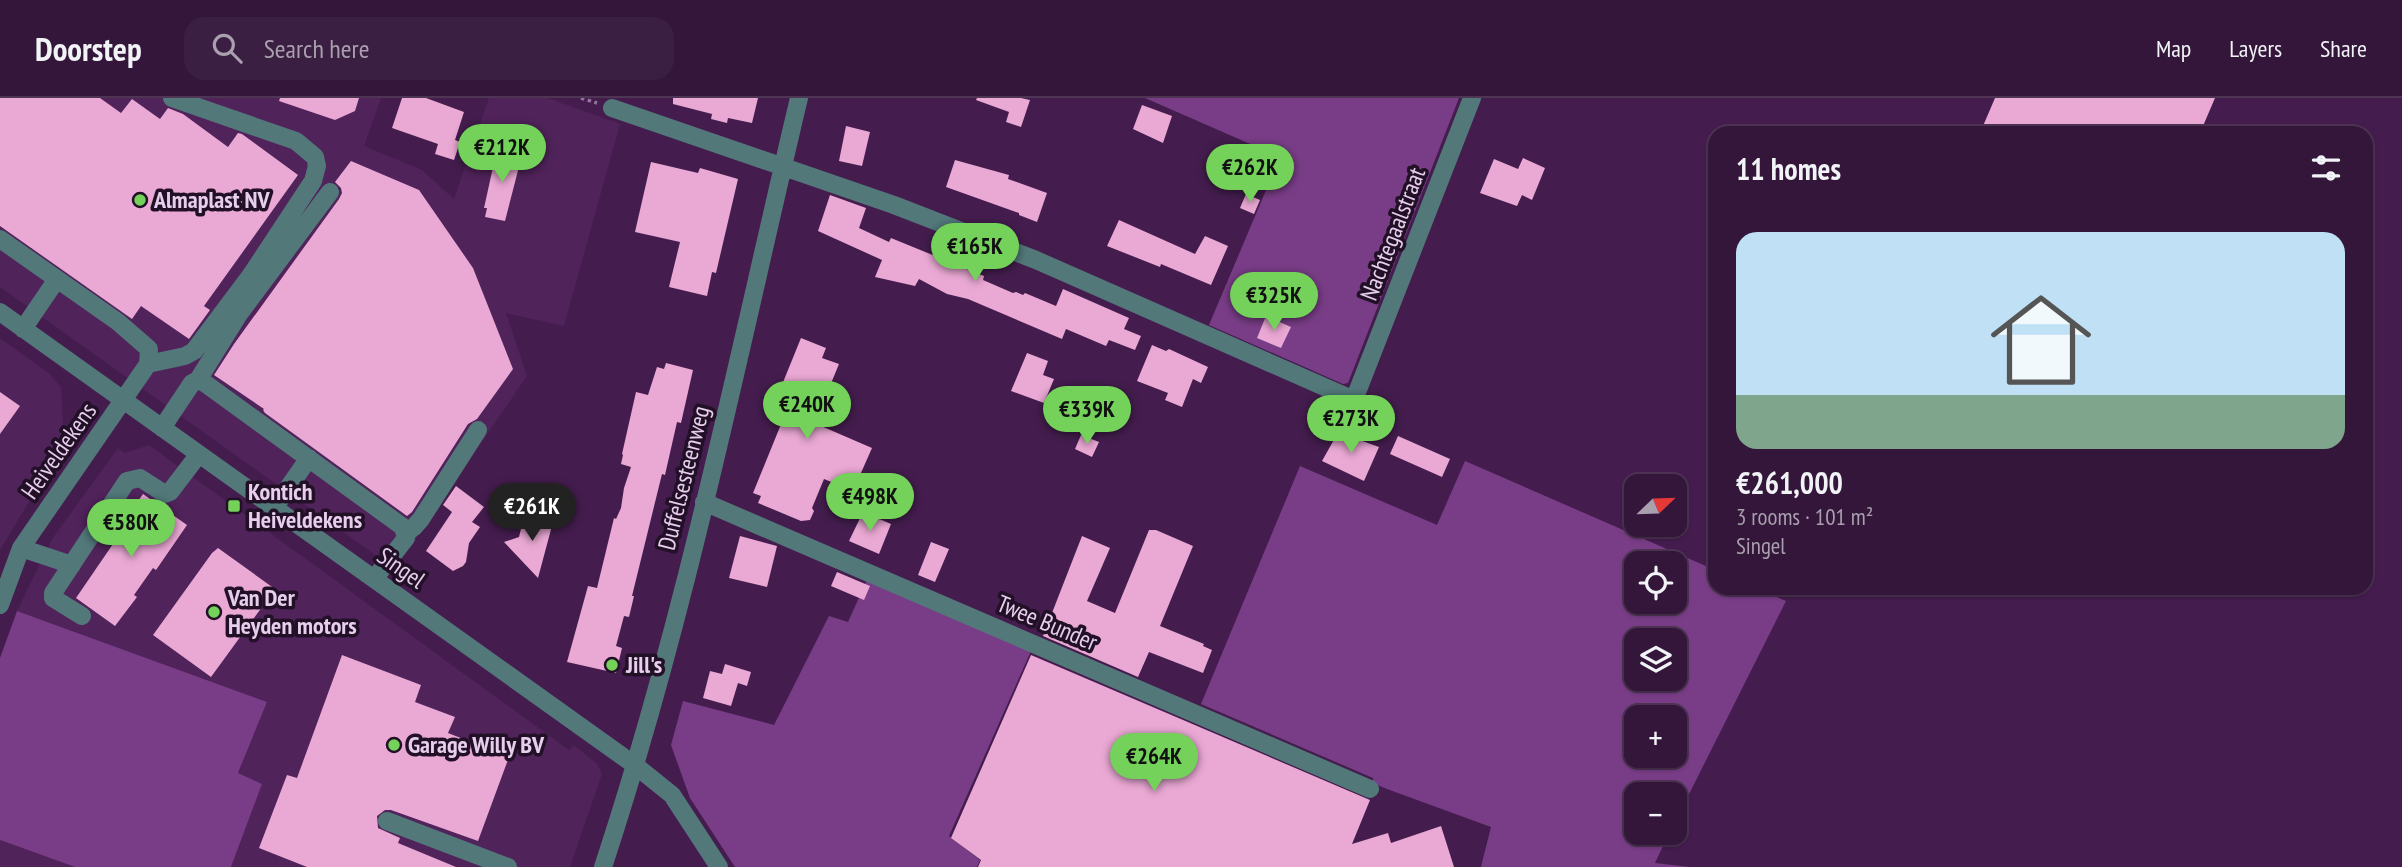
<!DOCTYPE html>
<meta charset="utf-8">
<style>
body{margin:0;font-family:"PT Sans Narrow",sans-serif;background:#3b1f42;color:#f1f3f6;height:100vh;display:flex;flex-direction:column;font-size:26px;white-space:nowrap}
*{box-sizing:border-box;margin:0}
p{font-size:23px;color:#a99faf}
.icon{flex:none;width:38px;height:38px;fill:none;stroke:currentColor;stroke-width:2;stroke-linecap:round;stroke-linejoin:round}
.map{position:relative;flex:1;overflow:hidden}
.panel{position:absolute;left:1708px;top:28px;width:665px;height:469px;display:flex;flex-direction:column;background:#33163a;border-radius:21px;box-shadow:0 2px 5px #0004,0 0 0 2px #4e3554}
.panel>*{flex:none}
.needle{width:46px;rotate:67deg}
.fabs{position:absolute;left:1624px;top:376px;display:grid;gap:14px}
.fabs a{display:grid;place-items:center;width:63px;height:63px;border-radius:14px;background:#33163a;box-shadow:0 2px 5px #0004,0 0 0 2px #4e3554;font-size:35px}
.price{position:absolute;translate:-50% -60px;padding:0 16px;border-radius:24px;background:#74d25b;color:#111;font-size:23px;line-height:46px;filter:drop-shadow(0 2px 4px #0008)}
.price::after{content:'';position:absolute;left:50%;top:42px;width:21px;height:16px;margin-left:-10px;background:inherit;clip-path:polygon(0 0,100% 0,50% 100%)}
.price.selected{background:#222;color:#fff}
ul{padding:0;list-style:none}
li{display:grid;align-content:center;gap:14px;height:371px;padding:0 28px}
li+li{border-top:2px solid #4e3554}
li span{display:grid;place-items:center;height:217px;border-radius:21px;color:#555}
li>.icon{margin-inline-start:auto}
span .icon{width:126px;height:126px;fill:#fffc;stroke-width:1}
li b{font-size:30px}
h2{display:flex;justify-content:space-between;align-items:center;height:84px;padding:0 28px;font-size:30px}
header{display:flex;align-items:center;gap:42px;box-sizing:border-box;height:98px;padding:0 35px;background:#33163a;border-bottom:2px solid #4e3554}
header strong{font-size:33px}
nav{display:flex;gap:38px;margin-inline-start:auto;font-size:24px}
.search{width:490px;height:63px;background:#3b1f42;display:flex;align-items:center;gap:18px;box-sizing:border-box;padding:0 24px;border-radius:21px;color:#a99faf;font-size:26px}
.map>svg:first-child{display:block}
</style>
<header>
<strong>Doorstep</strong>
<div class="search"><svg class="icon" aria-label="search" viewBox="0 0 24 24"><circle cx="10" cy="10" r="6"/><path d="M15 15l6 6"/></svg>Search here</div>
<nav><a>Map</a><a>Layers</a><a>Share</a></nav>
</header>
<div class="map">
<svg width="2402" height="769" viewBox="0 0 2402 769">
<rect width="100%" height="100%" fill="#441d4e"/>
<path fill="#50235b" d="M0,0H381L364,48L422,72L454,101L489,0H548L620,26L564,228L506,215L527,278L395,471L0,189Z
M0,240L51,277L61,290L64,342L59,354L0,452Z
M149,347L569,652L574,647L597,666L602,676L570,769H231L262,686L238,676L267,604L17,513L52,441L118,350L125,355Z
M0,742L75,769H0Z"/>
<path fill="#793d87" fill-rule="evenodd" d="M1145,0H1459L1348,285L1343,286L1209,227L1280,59Z
M1465,363L1715,472V490H1756L1786,503L1675,724V696H1636V735H1669L1655,765L1690,769H1481L1491,729L1387,691L1373,685V680L1201,606L1300,368L1437,427ZM1636,466H1675V504H1636ZM1636,542H1675V581H1636ZM1636,620H1675V658H1636Z
M867,482L1031,553L949,738L980,762L977,769H735L690,700L671,647L683,603L774,627L829,518L848,524Z
M17,513L267,604L238,675L262,686L231,769H75L0,742V560Z"/>
<path fill="#eaa8d4" d="M0,0H100L121,15L132,1L160,21L168,10L183,16L228,49L238,35L242,36L298,77L204,208L210,212L189,241L141,208L132,221L0,128Z
M280,0H359L355,13L335,22L279,3Z
M402,0H426L464,14L455,42L460,44L454,62L435,56L438,46L392,30Z
M673,0H758L752,25L728,20L727,25L711,21L712,16L673,6Z
M977,0H1021L1030,2L1021,29L1006,24L1009,14L976,2Z
M1995,0H2215L2200,35H1980Z
M1142,7L1172,18L1163,45L1133,31Z
M846,28L870,34L862,68L839,63Z
M497,51L522,57L505,123L485,119L487,110H484Z
M1523,60L1545,70L1532,102L1522,97L1517,108L1480,95L1494,61L1518,71Z
M955,62L1009,77L1008,81L1047,95L1037,124L1019,117V115L946,89Z
M351,63L419,92L473,170L513,271L477,321L468,326L412,414L407,418L265,315L263,312L264,311L214,277L234,246L339,101L342,95L341,90L335,84Z
M651,64L698,75L700,70L738,81L716,175L712,174L707,198L669,189L680,144L635,134Z
M1246,96L1260,102L1254,116L1240,110Z
M830,97L866,110L859,130L889,144L891,140L984,178L983,182L1013,195L1016,194L1023,197L1025,195L1056,208L1063,191L1129,220L1124,231L1141,238L1135,252L1109,242L1106,248L1066,231L1062,241L968,201L947,196L919,181L915,188L875,179L882,162L818,133Z
M1119,122L1195,156L1205,138L1228,148L1211,187L1161,166L1160,169L1107,148Z
M1266,218L1291,229L1281,250L1257,240Z
M801,240L826,250L822,260L839,266L825,300L827,308L821,328L872,350L853,393L824,381L812,410L814,413L810,422L801,423L758,405L761,398L753,395L788,309L775,304Z
M1152,247L1166,253L1169,251L1208,269L1201,285L1193,281L1182,309L1165,302L1168,295L1137,283Z
M1027,255L1048,263L1043,277L1054,281L1044,305L1011,293Z
M666,265L693,272L681,325L677,324L665,377L662,376L632,498H634L629,519L624,518L616,548L622,550L616,575L567,564L588,488L597,490L614,420L616,421L621,410L624,390L631,369L621,366L623,357L622,356L636,294L648,297L657,269L664,271Z
M0,294L20,308L0,336Z
M1340,331L1355,337L1354,340L1379,349L1364,383L1322,363Z
M1081,337L1099,344L1092,359L1075,351Z
M1398,338L1450,361L1442,379L1390,356Z
M456,388L484,409L472,424L480,429L469,445L466,464L463,468L453,473L426,453L452,414L443,407Z
M143,396L187,427L156,472L153,470L134,497L137,499L115,528L76,500L115,443L112,440Z
M863,414L891,426L879,456L849,443Z
M524,419L553,424L538,480L504,444L519,439Z
M1149,432H1156L1193,448L1160,528L1204,546L1203,548L1212,552L1203,575L1149,554L1138,579L1043,538L1082,438L1110,450L1087,503L1115,515Z
M740,438L777,448L767,489L729,480Z
M931,444L949,451L935,484L918,477Z
M218,450L275,491L211,579L153,537L212,455Z
M837,474L870,488L864,502L831,488Z
M342,557L421,587L415,604L455,619L448,635L509,659L478,743L391,712H385L377,718L378,730L400,740L398,745L456,769H307L259,750L287,677L297,680Z
M1031,557L1370,702L1352,746L1388,735L1391,745L1441,728L1454,769H978L981,762L951,740Z
M725,566L751,574L747,588L738,585L731,608L703,600L710,573L722,576Z"/>
<g fill="none" stroke-linecap="round" stroke-linejoin="round">
<path stroke="#94759c" stroke-width="3.5" stroke-dasharray="3.5 3.5" stroke-linecap="butt" d="M581,0L597,5"/>
<path stroke="#52787a" stroke-width="18" d="M612,10L894,107L1036,162L1354,302L1472,0
M0,141L118,224L149,251L148,266L21,450L0,507
M0,214L636,668L672,697L719,769
M23,231L57,181
M148,266L185,258L194,253L251,177L313,83L317,68L315,59L296,43L172,0
M198,282L239,216L330,94
M162,330L192,285L198,282L206,286L403,429L406,440L374,481
M704,404L1370,691
M274,410L309,360
M406,435L414,429L421,421L478,332
M21,450L72,467
M82,518L53,500V495L127,383L140,380L165,396L170,394L199,356
M387,723L508,769
M603,769C686,518 738,257 799,0"/>
</g>
<g fill="#74d25b" stroke="#211026" stroke-width="2.5">
<circle cx="140" cy="102" r="7"/>
<rect x="227" y="401" width="14" height="14" rx="3.5"/>
<circle cx="214" cy="514" r="7"/>
<circle cx="612" cy="567" r="7"/>
<circle cx="394" cy="647" r="7"/>
</g>
<g text-anchor="middle" stroke-width="7" stroke-linejoin="round" paint-order="stroke">
<g font-size="24" font-weight="bold" fill="#e6ceec" stroke="#211026" text-anchor="start">
<text x="154" y="110">Almaplast NV</text>
<text x="248" y="402">Kontich<tspan x="248" dy="28">Heiveldekens</tspan></text>
<text x="228" y="508">Van Der<tspan x="228" dy="28">Heyden motors</tspan></text>
<text x="626" y="575">Jill's</text>
<text x="408" y="655">Garage Willy BV</text>
</g>
<g font-size="24" fill="#e6ceec" stroke="#211026">
<text transform="translate(1393 136) rotate(-69)" y="8">Nachtegaalstraat</text>
<text transform="translate(59 353) rotate(-55)" y="8">Heiveldekens</text>
<text transform="translate(684 380) rotate(-76)" y="8">Duffelsesteenweg</text>
<text transform="translate(401 470) rotate(35)" y="8">Singel</text>
<text transform="translate(1047 525) rotate(23)" y="8">Twee Bunder</text>
</g>
</g>
</svg>
<div class="fabs">
<a><svg class="needle" viewBox="-14 -14 28 28"><path d="M0-13l5 13h-10z" fill="#e53935"/><path d="M0 13l5-13h-10z" fill="#a99faf"/></svg></a>
<a><svg class="icon" aria-label="locate" viewBox="0 0 24 24"><circle cx="12" cy="12" r="6"/><path d="M12 2v4M12 18v4M2 12h4M18 12h4"/></svg></a>
<a><svg class="icon" aria-label="layers" viewBox="0 0 24 24"><path d="M12 4l9 5-9 5-9-5zM3 14l9 5 9-5"/></svg></a>
<a>+</a>
<a>−</a>
</div>
<b class="price" style="left:502px;top:86px">€212K</b>
<b class="price" style="left:1250px;top:106px">€262K</b>
<b class="price" style="left:975px;top:185px">€165K</b>
<b class="price" style="left:1274px;top:234px">€325K</b>
<b class="price" style="left:807px;top:343px">€240K</b>
<b class="price" style="left:1087px;top:348px">€339K</b>
<b class="price" style="left:1351px;top:357px">€273K</b>
<b class="price" style="left:870px;top:435px">€498K</b>
<b class="price selected" style="left:532px;top:445px">€261K</b>
<b class="price" style="left:131px;top:461px">€580K</b>
<b class="price" style="left:1154px;top:695px">€264K</b>
<section class="panel">
<h2>11 homes<svg class="icon" aria-label="filters" viewBox="0 0 24 24"><path d="M4 7h16M4 17h16"/><circle cx="9" cy="7" r="2"/><circle cx="15" cy="17" r="2"/></svg></h2>
<ul>
<li><span style="background:linear-gradient(#bfe0f5 75%,#7fa58c 0)"><svg class="icon" aria-label="home" viewBox="0 0 24 24"><path d="M3 11l9-7 9 7M6 9v11h12V9"/></svg></span><div><b>€261,000</b><p>3 rooms · 101 m²</p><p>Singel</p></div></li>
</ul>
</section>
</div>
